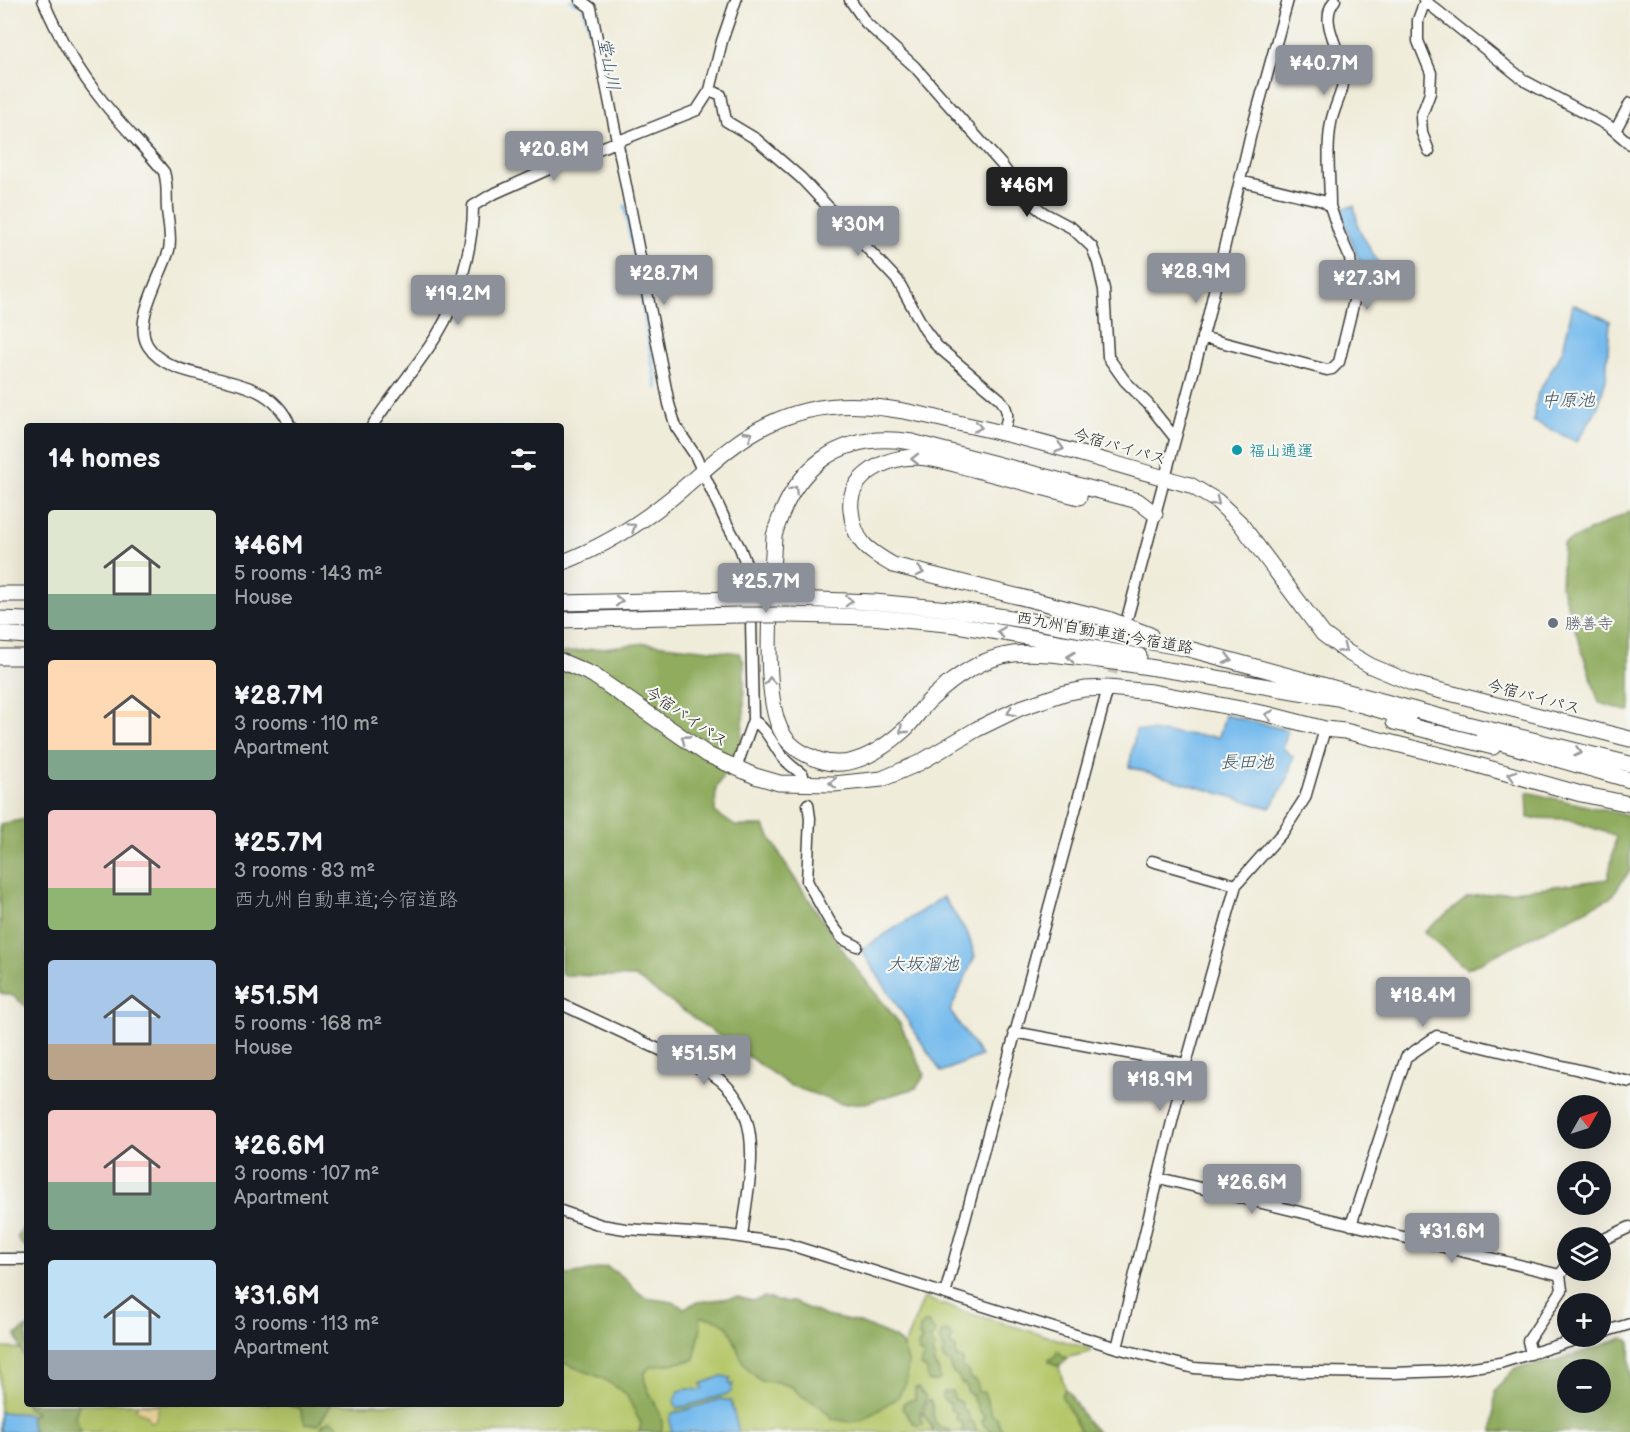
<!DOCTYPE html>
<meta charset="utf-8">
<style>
body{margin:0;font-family:"Balsamiq Sans","Klee One",sans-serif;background:#20242c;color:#f1f3f6;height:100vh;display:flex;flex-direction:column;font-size:22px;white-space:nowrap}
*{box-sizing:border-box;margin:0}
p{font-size:20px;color:#9ea1a6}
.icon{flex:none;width:33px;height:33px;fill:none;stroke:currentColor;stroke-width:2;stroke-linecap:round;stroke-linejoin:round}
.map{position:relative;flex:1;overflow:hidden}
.drawer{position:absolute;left:24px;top:423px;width:540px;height:984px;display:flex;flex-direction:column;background:#171b24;border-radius:6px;box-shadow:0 6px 24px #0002}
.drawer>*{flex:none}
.needle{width:39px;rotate:51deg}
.tools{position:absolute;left:1557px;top:1095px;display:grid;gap:12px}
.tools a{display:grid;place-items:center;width:54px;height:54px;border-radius:50%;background:#171b24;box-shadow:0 6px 24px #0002;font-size:30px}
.price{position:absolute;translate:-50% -51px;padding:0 14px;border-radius:6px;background:#8c9099;color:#fff;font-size:20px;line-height:39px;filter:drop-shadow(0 2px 3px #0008)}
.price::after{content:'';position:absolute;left:50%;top:36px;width:18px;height:14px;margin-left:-9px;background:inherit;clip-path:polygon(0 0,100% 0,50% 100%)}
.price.on{background:#222;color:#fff}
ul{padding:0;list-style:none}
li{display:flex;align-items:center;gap:18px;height:150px;padding:0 24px}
li span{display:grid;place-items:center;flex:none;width:168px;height:120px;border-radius:6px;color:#555}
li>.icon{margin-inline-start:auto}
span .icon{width:72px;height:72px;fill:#fffc;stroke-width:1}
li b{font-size:26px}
h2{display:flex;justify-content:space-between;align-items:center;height:72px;padding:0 24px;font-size:26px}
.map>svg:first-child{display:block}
</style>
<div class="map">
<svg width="1630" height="1432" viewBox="0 0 1630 1432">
<rect width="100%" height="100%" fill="#f6f6f2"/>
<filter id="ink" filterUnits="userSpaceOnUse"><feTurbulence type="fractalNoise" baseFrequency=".0167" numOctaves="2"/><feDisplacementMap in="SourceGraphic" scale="12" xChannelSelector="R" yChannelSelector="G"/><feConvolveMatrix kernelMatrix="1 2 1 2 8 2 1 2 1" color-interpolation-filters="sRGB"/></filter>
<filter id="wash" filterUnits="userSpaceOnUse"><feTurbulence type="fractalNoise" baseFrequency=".008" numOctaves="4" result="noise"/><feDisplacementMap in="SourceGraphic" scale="24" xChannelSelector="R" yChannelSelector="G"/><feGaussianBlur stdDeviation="1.35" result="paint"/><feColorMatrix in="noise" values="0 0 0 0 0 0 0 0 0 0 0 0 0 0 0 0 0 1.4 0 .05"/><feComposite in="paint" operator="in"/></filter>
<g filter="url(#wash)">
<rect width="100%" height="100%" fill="#f0ecda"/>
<path fill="#b5c76b" stroke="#687244" stroke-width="1.5" d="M561,1289L665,1306L901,1353L924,1298L965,1312L1091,1349V1352L1065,1358L1059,1367L1071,1409L1089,1432H0V1348L27,1349V1404H561Z"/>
<path fill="#90ac5f" stroke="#56643e" stroke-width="1.5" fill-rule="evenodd" d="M1630,511V712L1599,703L1561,586L1563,544Z
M645,643L739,653L744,662V715L741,741L716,789L715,812L735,826H764L791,873L851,962L900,1024L925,1075L916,1088L865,1103L842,1104L789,1085L635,977L564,975L561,973V653Z
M1527,792L1630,816V871L1610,898L1467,969L1424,932L1468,897L1608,879L1616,836L1567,819L1528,818Z
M27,819V1007L13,996L0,993V824Z
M27,1223V1249L18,1240V1235Z
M607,1267L625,1278L633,1288L646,1298L673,1302L684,1308L697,1302L738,1297L753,1301L764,1297L777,1301L793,1302L826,1316L860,1323L895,1338L902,1345L908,1361L906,1383L898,1397L864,1420L850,1422L833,1419L820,1406L800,1395L792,1387L777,1382L761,1381C755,1376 748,1371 744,1364C731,1340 736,1318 700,1317L701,1327L694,1360L650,1367L644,1374C644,1395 667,1410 661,1432H639L641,1424L626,1394L602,1378L561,1362V1275C576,1276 592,1269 607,1267Z
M924,1323H928L935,1332L934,1336L930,1339L935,1347L932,1354L935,1358L934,1364L939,1371L940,1379L936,1381H928L927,1370L921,1366L924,1356L919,1352L918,1345L922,1340L919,1336L920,1328Z
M27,1327V1359L23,1355L16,1335Z
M945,1331L950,1333L952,1337L950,1345L956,1348V1357L963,1360V1368L968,1370L970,1379L975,1380L978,1385L977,1392H984L992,1415L997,1417L999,1425L1004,1432H990L991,1429L985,1427L982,1422L984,1416L976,1407L977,1404L973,1400V1395L968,1393L965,1384H962L957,1375L952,1372L950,1363L944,1360L942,1355L944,1348L939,1340L941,1333Z
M1623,1338L1630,1341V1432H1493L1495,1391L1515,1368L1557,1361ZM1568,1370H1600V1402H1568Z
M1057,1351H1059L1062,1356L1067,1359L1064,1363L1057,1366L1049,1361V1359L1055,1357Z
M27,1387V1404H79L75,1417L82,1432H25V1419L36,1413L28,1408L23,1398Z
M915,1388H918L926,1397L920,1412L922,1424L918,1426L913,1423L902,1408L905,1402L915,1399Z
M1065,1390L1068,1391L1085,1419L1097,1432H1081L1061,1395Z
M952,1391L955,1400L961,1402L963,1410L967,1412L970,1421L974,1423L977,1432H962L963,1424L956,1419L957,1414L950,1409V1403L946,1402L942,1397L943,1392Z
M930,1400C936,1409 930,1418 938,1425C943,1429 948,1429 953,1432H933L932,1427L923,1414L926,1402Z
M288,1404H332L318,1425L305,1424L300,1408L289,1406Z
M330,1420L337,1425L340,1432H319L323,1424Z"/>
<path fill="#eeda9e" stroke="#857b5d" stroke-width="1.5" d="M139,1404L158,1405L159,1408L155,1421L150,1422L147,1415L137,1411L136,1407Z"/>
<path fill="#76bbed" stroke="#496c84" stroke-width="1.5" d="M1354,206L1359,229L1387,278L1369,286L1339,209Z
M1573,304L1610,321L1606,380L1597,409L1577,442L1533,421L1538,393L1563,350Z
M1225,715L1288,730L1283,748L1293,757L1288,778L1270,808L1129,767L1136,730L1219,737Z
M943,897L968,934L975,956L950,1011L981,1056L941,1072L861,950Z
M722,1376L731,1378L729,1383L730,1385L733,1384L731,1392L727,1394L677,1409L674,1401L679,1391L688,1389L701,1390L703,1388L701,1384Z
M720,1399L731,1401L739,1432H671L670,1419L672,1414Z
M0,1412L29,1414L33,1432H0Z"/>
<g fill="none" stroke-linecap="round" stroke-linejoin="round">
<path stroke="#76bbed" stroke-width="3" d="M571,0L577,4
M583,8L585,10L592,38
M625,206L657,388"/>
</g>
</g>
<g filter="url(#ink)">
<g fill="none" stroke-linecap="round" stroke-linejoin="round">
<path stroke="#c6c2b4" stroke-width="10" stroke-dasharray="10 5" stroke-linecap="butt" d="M1108,688L1124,630"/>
<defs>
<path id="minor" d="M43,0C58,36 79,72 104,103C123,127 145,148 164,172C168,185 166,196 167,209C168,222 172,236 169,250C162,275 132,321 148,346C176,390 266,364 290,426
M580,0L591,8L669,404L676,427L695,455L726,522L740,548L754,585L751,620L753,720L736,768
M850,0L866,23L914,66L1001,164L1027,200L1044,213L1072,228L1092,247L1098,263L1104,290L1108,357L1125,381L1148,404L1175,438
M1424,0L1525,81L1609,126L1630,144
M1425,1L1418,20V41L1431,73L1430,93L1421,117L1422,133L1429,151
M710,90L721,95L726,121L756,139L801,178L898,281L925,330L937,346L1000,399C1009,410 1009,418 1003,432
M1615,131L1630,103
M1330,206C1330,178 1326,150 1331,123C1333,108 1345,90 1344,74C1342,51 1317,21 1335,0
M1202,337L1327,370L1332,369L1339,362L1354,301V291L1350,258L1339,233L1330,206L1323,201L1240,181
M372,426C392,395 417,367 437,335C459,300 473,247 473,206L491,195L558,165L697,110L710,90L722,41L736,0
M1128,615L1208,317L1251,133L1288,0
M753,720C766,728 772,743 781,755C786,763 796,769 803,775
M808,804L810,818L807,881L830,922L843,939L857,946
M1152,861L1236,885
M561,1004L712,1074C770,1112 748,1180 742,1237
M1014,1032L1186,1064
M1159,1178L1560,1275
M561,1211L601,1225L625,1229L726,1235L787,1244L1117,1348L1194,1368L1236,1371L1393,1373L1446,1371L1500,1363L1588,1336
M1351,1225L1406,1057L1437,1036L1630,1082
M1600,1241L1630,1227
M0,1259H27
M945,1294L1108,688
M1600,1333L1630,1324
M1117,1348L1186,1064L1236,885L1283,832L1305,798L1325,729
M1531,1354L1528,1341L1562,1290L1560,1275L1568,1264"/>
<path id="highway" d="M1079,497C1045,488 1011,479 977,470C957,465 934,457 914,457C885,458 847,476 851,510C854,542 867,550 893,565L1108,619L1150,635
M1155,514L1138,501L912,442C839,430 793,468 774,536C772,582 760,698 783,734C790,747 805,755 819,760C850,771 882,750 904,730C914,721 921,708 931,699C953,678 982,658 1013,654C1039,651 1074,657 1099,660C1179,670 1258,686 1337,698
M561,563C605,546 645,521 681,490C708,467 734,441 767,425C840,389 902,411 976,427C1048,442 1119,466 1190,485L1217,501L1240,523L1323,634L1347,652L1371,666L1414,684L1630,739
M0,594H27
M790,599L875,602L959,610L1037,622L1185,648L1467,724L1630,764
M561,603L738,599
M790,615L872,617L957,625L1139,656
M0,619L27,620
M561,620L737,615
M0,634L27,636
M0,657H27
M561,661L593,675L708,755L755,776L779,783L834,784L882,779L919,763L977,729L1020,708L1065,693L1085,689L1108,688L1152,692L1267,714L1325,729L1345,731L1456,759L1581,794L1630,804
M1341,699L1408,718
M1394,722L1493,747
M1483,738L1630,780"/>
</defs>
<use href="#minor" stroke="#3c3b38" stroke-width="13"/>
<use href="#highway" stroke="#3c3b38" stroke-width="17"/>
<use href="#minor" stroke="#fff" stroke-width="10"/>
<use href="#highway" stroke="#fff" stroke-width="15"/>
<defs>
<path id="highway-bridge" d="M738,599H790
M737,615H790"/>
</defs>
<use href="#highway-bridge" stroke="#3c3b38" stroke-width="17" stroke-linecap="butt"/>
<use href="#highway-bridge" stroke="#fff" stroke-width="15"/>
</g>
<defs><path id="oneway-chevron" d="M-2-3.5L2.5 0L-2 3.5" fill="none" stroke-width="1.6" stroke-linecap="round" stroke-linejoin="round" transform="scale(1.5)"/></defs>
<g stroke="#999">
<use href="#oneway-chevron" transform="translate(978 427) rotate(11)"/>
<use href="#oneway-chevron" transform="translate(749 435) rotate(-31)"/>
<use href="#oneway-chevron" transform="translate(1060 448) rotate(16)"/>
<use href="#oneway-chevron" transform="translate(915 459) rotate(180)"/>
<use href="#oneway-chevron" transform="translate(794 490) rotate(-57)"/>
<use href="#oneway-chevron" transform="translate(1216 502) rotate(38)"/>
<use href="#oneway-chevron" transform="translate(632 527) rotate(-34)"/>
<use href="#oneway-chevron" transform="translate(920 572) rotate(14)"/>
<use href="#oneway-chevron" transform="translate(619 601) rotate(-1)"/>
<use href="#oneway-chevron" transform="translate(849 601) rotate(2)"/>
<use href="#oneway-chevron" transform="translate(1001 632) rotate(-172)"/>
<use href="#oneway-chevron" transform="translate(1343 649) rotate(36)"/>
<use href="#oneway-chevron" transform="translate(1071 657) rotate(-173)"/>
<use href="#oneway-chevron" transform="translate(1228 659) rotate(14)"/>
<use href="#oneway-chevron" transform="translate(770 681) rotate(-93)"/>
<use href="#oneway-chevron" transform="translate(1011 712) rotate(154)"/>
<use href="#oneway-chevron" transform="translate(1269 715) rotate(-167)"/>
<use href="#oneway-chevron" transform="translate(903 730) rotate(137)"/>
<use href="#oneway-chevron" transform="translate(685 739) rotate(-144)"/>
<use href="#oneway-chevron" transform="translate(1578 752) rotate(14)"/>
<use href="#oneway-chevron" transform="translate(1512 775) rotate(-164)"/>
<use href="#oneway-chevron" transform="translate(833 783) rotate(-180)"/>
</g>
</g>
<circle fill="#0f9aa8" stroke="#f6f6f2" stroke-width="2" cx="1237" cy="450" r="6"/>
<circle fill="#6b7280" stroke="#f6f6f2" stroke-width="2" cx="1553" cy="623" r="6"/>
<g text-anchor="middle" stroke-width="4.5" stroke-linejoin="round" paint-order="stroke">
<g font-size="16" fill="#1c1c1c" stroke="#f6f6f2">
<text transform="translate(1120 446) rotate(16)" y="6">今宿バイパス</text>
<text transform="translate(1105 632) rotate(10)" y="6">西九州自動車道;今宿道路</text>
<text transform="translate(1534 696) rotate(15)" y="6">今宿バイパス</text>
<text transform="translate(687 716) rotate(34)" y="6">今宿バイパス</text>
</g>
<g font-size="16" fill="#0d838f" stroke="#f6f6f2" text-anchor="start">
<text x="1249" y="456">福山通運</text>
</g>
<g font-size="16" fill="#5b616d" stroke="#f6f6f2" text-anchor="start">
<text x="1565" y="629">勝善寺</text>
</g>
<g font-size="18" font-style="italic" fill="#3c5465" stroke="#f6f6f2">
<text transform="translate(609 64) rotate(79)" y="6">堂山川</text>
<text x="1568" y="406">中原池</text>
<text x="1247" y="768">長田池</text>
<text x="923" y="970">大坂溜池</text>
</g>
</g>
</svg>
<div class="tools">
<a><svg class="needle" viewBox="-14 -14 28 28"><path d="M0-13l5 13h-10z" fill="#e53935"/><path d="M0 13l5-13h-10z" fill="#9ea1a6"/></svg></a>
<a><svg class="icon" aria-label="locate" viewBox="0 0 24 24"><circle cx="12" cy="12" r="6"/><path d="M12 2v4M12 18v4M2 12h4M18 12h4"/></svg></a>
<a><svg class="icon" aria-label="layers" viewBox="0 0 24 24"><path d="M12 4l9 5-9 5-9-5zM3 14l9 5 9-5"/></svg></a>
<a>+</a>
<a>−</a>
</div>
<b class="price" style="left:1324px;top:96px">¥40.7M</b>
<b class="price" style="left:554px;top:182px">¥20.8M</b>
<b class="price on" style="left:1027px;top:218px">¥46M</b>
<b class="price" style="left:858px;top:257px">¥30M</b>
<b class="price" style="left:1196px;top:304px">¥28.9M</b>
<b class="price" style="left:664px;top:306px">¥28.7M</b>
<b class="price" style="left:1367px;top:311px">¥27.3M</b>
<b class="price" style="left:458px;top:326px">¥19.2M</b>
<b class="price" style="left:766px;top:614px">¥25.7M</b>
<b class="price" style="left:1423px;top:1028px">¥18.4M</b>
<b class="price" style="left:704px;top:1086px">¥51.5M</b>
<b class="price" style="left:1160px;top:1112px">¥18.9M</b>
<b class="price" style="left:1252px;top:1215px">¥26.6M</b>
<b class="price" style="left:1452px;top:1264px">¥31.6M</b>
<section class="drawer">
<h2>14 homes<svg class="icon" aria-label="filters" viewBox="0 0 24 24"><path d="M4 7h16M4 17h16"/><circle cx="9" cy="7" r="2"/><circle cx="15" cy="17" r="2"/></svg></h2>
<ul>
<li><span style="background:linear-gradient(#dfe7d0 70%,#7fa58c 0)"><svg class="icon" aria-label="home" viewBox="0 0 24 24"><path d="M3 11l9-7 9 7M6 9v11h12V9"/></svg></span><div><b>¥46M</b><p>5 rooms · 143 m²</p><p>House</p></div></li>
<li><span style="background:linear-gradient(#ffd9b3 75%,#7fa58c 0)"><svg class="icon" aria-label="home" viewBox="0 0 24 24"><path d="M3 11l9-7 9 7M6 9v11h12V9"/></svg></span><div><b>¥28.7M</b><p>3 rooms · 110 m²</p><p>Apartment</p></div></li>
<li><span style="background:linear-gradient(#f6c9c9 65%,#8fb573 0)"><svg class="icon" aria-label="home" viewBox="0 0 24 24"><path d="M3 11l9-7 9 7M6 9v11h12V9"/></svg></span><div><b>¥25.7M</b><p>3 rooms · 83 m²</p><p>西九州自動車道;今宿道路</p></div></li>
<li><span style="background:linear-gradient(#a9c7e8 70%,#b9a48a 0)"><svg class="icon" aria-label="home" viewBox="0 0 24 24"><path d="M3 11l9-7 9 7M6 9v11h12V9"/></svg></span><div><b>¥51.5M</b><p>5 rooms · 168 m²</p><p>House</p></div></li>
<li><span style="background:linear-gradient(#f6c9c9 60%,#7fa58c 0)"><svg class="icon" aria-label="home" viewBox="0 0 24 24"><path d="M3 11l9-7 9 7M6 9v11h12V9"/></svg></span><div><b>¥26.6M</b><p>3 rooms · 107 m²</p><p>Apartment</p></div></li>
<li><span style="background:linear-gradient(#bfe0f5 75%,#9aa5b1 0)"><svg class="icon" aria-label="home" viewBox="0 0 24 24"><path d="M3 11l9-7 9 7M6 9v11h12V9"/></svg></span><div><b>¥31.6M</b><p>3 rooms · 113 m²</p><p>Apartment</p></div></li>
</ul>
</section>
</div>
